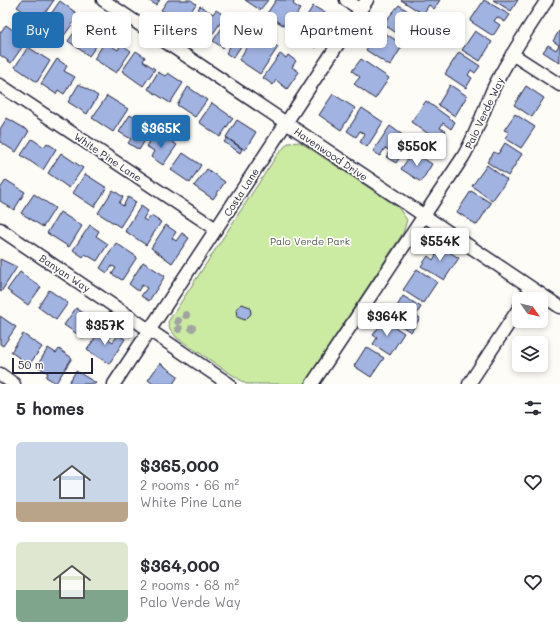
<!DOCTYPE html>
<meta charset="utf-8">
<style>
body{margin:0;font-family:Mali,sans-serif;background:#f2f2f3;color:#2b2b33;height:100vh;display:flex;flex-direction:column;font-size:15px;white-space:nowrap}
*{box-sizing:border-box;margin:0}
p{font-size:13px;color:#7c7c81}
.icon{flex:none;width:22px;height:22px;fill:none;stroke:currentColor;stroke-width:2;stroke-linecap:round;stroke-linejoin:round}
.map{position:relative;height:384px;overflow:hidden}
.details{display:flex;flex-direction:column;background:#fff;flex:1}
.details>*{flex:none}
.top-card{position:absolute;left:12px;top:12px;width:536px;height:36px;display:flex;gap:8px}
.needle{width:26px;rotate:124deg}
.buttons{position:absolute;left:512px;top:292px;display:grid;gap:8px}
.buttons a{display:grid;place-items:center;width:36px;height:36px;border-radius:6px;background:#fff;box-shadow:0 2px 6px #0003;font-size:20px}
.scale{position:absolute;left:12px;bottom:10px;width:81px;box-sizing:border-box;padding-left:4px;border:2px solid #22223b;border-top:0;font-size:11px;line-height:14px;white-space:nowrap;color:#22223b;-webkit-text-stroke:3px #fdfcf7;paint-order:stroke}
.price{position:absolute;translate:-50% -34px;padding:0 9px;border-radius:4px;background:#fff;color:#222;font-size:13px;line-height:26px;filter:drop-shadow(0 1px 2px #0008)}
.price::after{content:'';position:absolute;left:50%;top:24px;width:12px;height:9px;margin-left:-6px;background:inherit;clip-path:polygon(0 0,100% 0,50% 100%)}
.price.on{background:#1f6fb2;color:#fff}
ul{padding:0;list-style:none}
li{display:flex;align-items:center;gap:12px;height:100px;padding:0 16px}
li span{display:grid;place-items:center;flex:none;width:112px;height:80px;border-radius:6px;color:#555}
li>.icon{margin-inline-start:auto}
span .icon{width:48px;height:48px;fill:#fffc;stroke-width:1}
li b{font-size:17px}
h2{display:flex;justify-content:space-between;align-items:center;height:48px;padding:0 16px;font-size:17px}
.pill{padding:0 14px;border-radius:6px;background:#fff;box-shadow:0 2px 6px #0003;font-size:14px;line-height:36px}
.pill.on{background:#1f6fb2;color:#fff}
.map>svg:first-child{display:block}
</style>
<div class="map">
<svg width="560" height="384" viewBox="0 0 560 384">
<rect width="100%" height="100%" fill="#fdfcf7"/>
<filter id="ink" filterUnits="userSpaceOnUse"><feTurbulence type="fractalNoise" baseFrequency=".025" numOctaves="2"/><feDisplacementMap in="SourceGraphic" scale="8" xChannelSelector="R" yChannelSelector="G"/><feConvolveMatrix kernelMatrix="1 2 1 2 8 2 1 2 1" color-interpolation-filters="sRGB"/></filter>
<g filter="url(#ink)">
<path fill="#cbeaa2" stroke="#76866e" d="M300,142L398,207L407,220L403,233L304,384H246L177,338L170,329L168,322L277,155L288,143Z"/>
<path fill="#a1b3e1" stroke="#22223b" d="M22,0H54L39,22L17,7Z
M148,0H160L156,5Z
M168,0H191L196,4L185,20L173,13L171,16L161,10Z
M245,0H268L260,10Z
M276,0H295L293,4L300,9L288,28L266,15Z
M401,0H440L434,9L429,5L423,14Z
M484,0L510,15L505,22L497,17L494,21L500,25L493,36L470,21Z
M493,0H518L511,11Z
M60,1L79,15L63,37L53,29L56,25L48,18Z
M399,5L427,24L419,35L413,31L407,40L383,24Z
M200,6L213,14L216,10L225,16L208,41L199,35L202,31L197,27L194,32L187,27Z
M313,6L327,14L321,23L329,27L316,48L295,34Z
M84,19L93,26L90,31L94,33L99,26L107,31L89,56L68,41Z
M228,19L250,33L233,58L226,53L231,45L226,42L223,48L213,41Z
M6,25L17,33L21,26L32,33L11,63L0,55V33Z
M475,31L492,42L480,61L462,50Z
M559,31L560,32V63L543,52L548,45L556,50L559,45L553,41Z
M385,33L403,45L390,66L366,50L374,38L379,41Z
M110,34L118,39L113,47L118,50L121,44L131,51L116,73L94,59Z
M251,40L264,48L269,41L278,47L260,74L239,60Z
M28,47L50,61L37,82L15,67Z
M136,51L145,57L143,61L155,69L143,86L122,71Z
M459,52L480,66L475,73L471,70L468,75L472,78L466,88L445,74Z
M280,54L286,58L288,55L296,61L292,67L299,72L287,89L276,80L273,85L263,78Z
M57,59L67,66L64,71L75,77L64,94L58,90L56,94L41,84Z
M361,59L389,78L375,99L354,84L360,77L352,71Z
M158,72L165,76L168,73L183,83L170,103L148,89Z
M79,84L98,96L87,114L68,102Z
M450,85L467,96L455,116L438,105Z
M526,86L544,98L532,117L514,105Z
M188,87L207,100L195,117L177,105Z
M333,94L355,108L341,130L319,115Z
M107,96L128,109L113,132L92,118Z
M426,101L455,122L451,129L443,123L440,128L446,131L439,141L411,122Z
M212,103L233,118L220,137L199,122Z
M362,108L383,122L367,147L360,142L365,134L360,131L356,137L347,131Z
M515,114L535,127L521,148L505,138L509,132L504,130Z
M130,115L143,123L145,119L154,126L139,150L128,143L131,139L119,132Z
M7,118L29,131L16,152L0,142V129Z
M237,120L256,132L245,150L226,137Z
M390,126L411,141L396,163L386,157L390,151L385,148L380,156L373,151Z
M153,136L160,140L163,136L177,145L163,165L151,157L154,151L146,146Z
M227,138L242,149L240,153L224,142Z
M32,139L44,147L47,143L56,149L43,170L21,155Z
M505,143L522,154L508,176L487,162L494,152L498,154Z
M413,152L432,164L421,182L401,169Z
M61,153L83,168L69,188L48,173Z
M183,153L201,165L190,183L171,170Z
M487,165L507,180L492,201L472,186Z
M207,169L225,182L213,199L194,186Z
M85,174L107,188L94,207L73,193Z
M6,180L25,192L14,210L0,201V189Z
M113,190L123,197L119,203L123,206L128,197L136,202L120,227L98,213Z
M471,191L491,203L477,225L457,212Z
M34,194L55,208L43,227L21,213Z
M141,206L148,211L143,219L147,221L151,216L161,222L146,245L125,231Z
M60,212L82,226L69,247L47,233Z
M90,225L99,231L96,236L108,244L97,261L85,254L83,257L73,250Z
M166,225L176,232L172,238L176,241L182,233L189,238L172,263L151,248Z
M433,242L459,258L444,280L421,266L428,256L433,260L436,255L429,250Z
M116,243L137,257L122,280L112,274L116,268L112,266L107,273L100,268Z
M0,259L17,267L1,292L0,291Z
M143,262L165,276L149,301L141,296L147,288L142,285L138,291L129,284Z
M417,269L437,282L423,303L403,290Z
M20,272L41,287L28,305L7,290Z
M49,290L68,303L56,320L38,307Z
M403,296L421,307L416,315L420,318L411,332L385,316L391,306L396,308Z
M242,304L250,307L251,314L245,320L237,317L236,309Z
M76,308L95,321L83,338L64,325Z
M0,316L16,327L3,346L0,344Z
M384,320L404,333L390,355L373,344L377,338L373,335Z
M102,327L111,334L108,339L113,342L118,335L125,339L109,364L87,350Z
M23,334L42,347L29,365L11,352Z
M366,347L384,358L371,377L354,366Z
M48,348L56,353L59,349L72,358L56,383L46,377L48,373L37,366Z
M160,363L178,376L173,384H153L148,380Z
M76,371L96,383L95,384H68Z"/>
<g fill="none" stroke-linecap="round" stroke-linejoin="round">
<defs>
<path id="minor" d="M103,0L560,307
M346,0L360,9
M512,54L560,85
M0,85L216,229
M0,229L229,384
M525,299L532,289
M0,374L14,384
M114,384L367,0
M312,384L463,157C476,135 483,112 493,89C508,58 528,29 547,0
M469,384L519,308"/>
</defs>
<use href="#minor" stroke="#22223b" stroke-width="15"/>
<use href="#minor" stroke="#fdfcf7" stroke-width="12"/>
</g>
<g fill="#a1a5a1">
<circle cx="186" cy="315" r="4"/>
<circle cx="178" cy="321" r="4"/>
<circle cx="192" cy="328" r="4"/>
<circle cx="179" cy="329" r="4"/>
</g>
</g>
<g text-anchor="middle" stroke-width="3.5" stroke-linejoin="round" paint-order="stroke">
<g font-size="10" fill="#22223b" stroke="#fdfcf7">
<text transform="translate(484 113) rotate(-65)" y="4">Palo Verde Way</text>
<text transform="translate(331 154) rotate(34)" y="4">Havenwood Drive</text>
<text transform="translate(108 157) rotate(34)" y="4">White Pine Lane</text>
<text transform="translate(241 192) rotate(-57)" y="4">Costa Lane</text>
<text transform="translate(65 273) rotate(34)" y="4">Banyan Way</text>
</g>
<g font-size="10" fill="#555e5a" stroke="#fdfcf7">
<text x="310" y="245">Palo Verde Park</text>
</g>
</g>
</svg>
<div class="buttons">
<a><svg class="needle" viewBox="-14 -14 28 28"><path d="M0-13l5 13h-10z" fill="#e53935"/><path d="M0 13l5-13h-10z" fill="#7c7c81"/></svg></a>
<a><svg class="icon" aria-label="layers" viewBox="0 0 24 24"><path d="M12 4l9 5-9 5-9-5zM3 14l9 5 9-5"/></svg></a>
</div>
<div class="scale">50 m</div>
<b class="price on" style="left:161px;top:149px">$365K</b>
<b class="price" style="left:417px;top:167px">$550K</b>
<b class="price" style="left:440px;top:262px">$554K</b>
<b class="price" style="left:387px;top:337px">$364K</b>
<b class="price" style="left:105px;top:346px">$357K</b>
<div class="top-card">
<a class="pill on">Buy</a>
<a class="pill">Rent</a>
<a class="pill">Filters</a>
<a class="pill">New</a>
<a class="pill">Apartment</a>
<a class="pill">House</a>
</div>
</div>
<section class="details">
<h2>5 homes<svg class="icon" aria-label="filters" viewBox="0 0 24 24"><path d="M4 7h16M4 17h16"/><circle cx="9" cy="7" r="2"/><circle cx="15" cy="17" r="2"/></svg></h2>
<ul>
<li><span style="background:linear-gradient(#c9d6e8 75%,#b9a48a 0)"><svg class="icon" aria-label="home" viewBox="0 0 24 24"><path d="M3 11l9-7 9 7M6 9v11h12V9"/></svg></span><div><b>$365,000</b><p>2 rooms · 66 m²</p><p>White Pine Lane</p></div><svg class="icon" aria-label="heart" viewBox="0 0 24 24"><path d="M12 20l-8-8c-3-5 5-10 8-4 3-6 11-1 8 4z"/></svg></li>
<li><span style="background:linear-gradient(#dfe7d0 60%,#7fa58c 0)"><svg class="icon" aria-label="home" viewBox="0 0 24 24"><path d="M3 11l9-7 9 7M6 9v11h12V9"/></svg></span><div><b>$364,000</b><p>2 rooms · 68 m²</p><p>Palo Verde Way</p></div><svg class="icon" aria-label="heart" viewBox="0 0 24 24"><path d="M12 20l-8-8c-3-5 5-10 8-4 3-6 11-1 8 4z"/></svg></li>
</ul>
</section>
